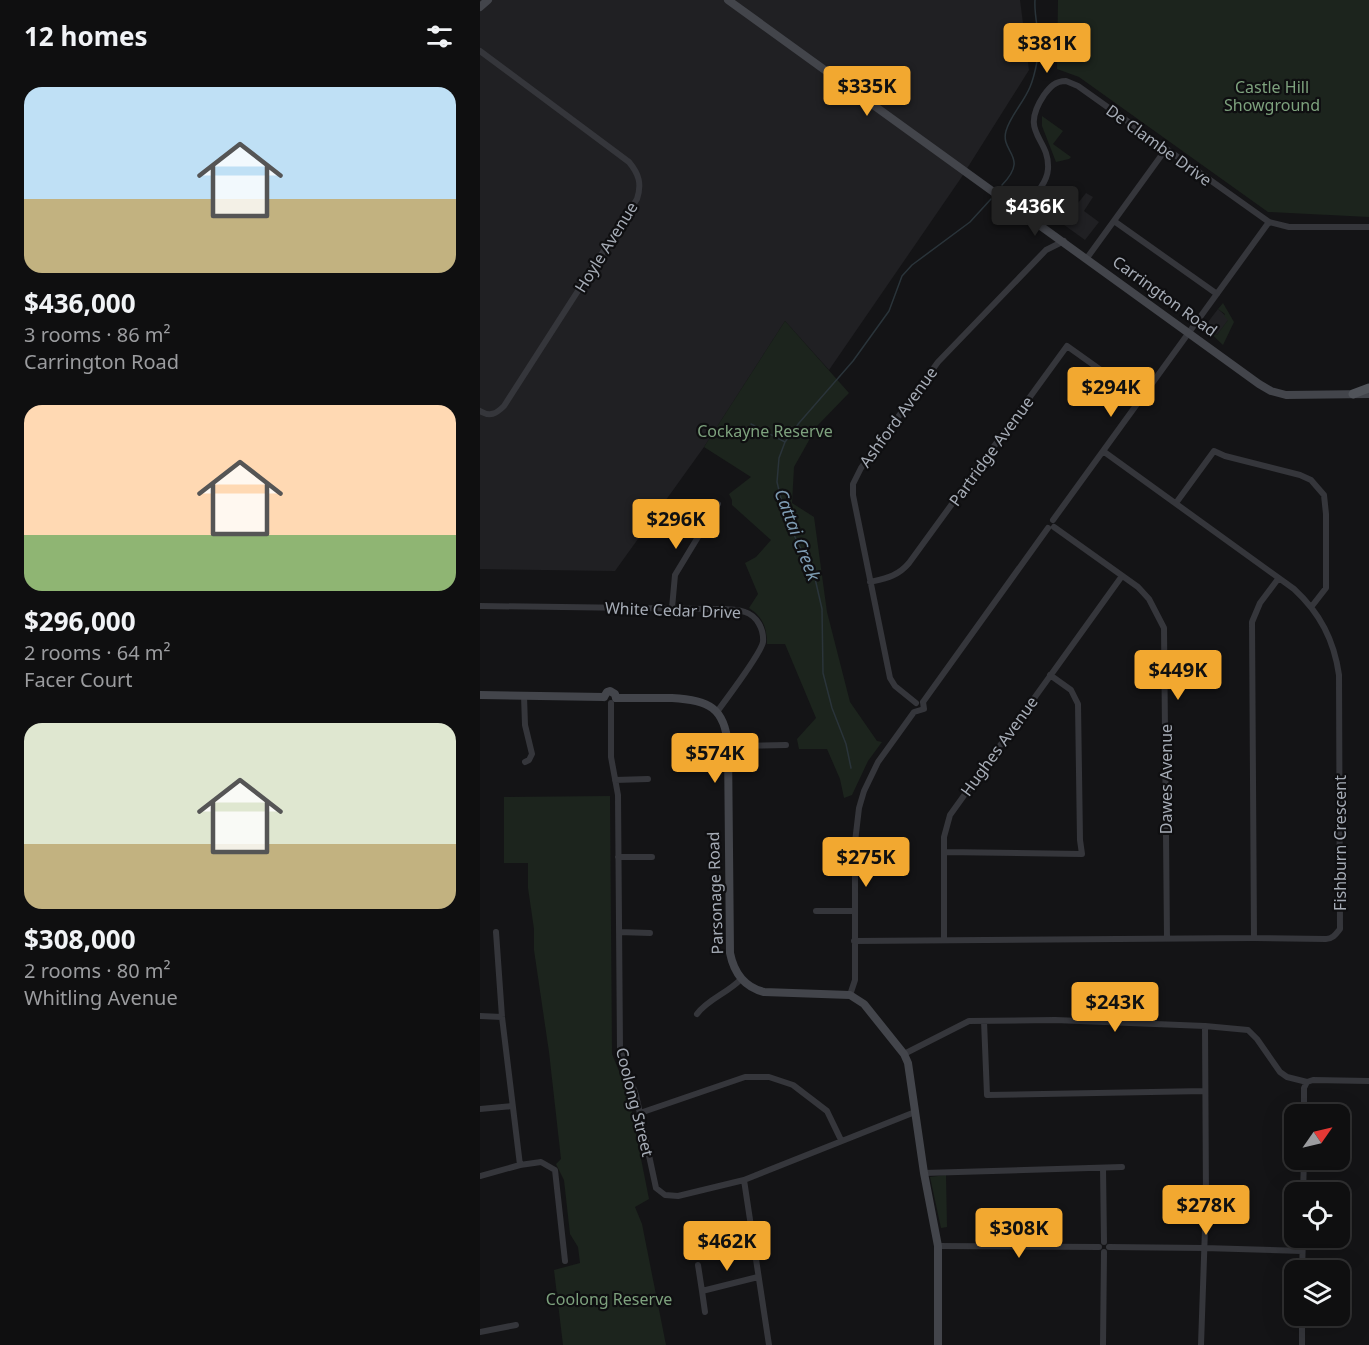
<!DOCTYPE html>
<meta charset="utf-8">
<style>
body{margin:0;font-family:"Noto Sans",sans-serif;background:#1d1d1e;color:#f1f3f6;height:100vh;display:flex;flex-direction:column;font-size:22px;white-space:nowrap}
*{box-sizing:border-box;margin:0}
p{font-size:20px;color:#9b9c9f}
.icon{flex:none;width:33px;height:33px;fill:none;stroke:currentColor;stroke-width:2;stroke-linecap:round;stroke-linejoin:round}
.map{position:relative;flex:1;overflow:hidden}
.details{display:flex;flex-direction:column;background:#0f0f10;width:480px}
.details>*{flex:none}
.needle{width:39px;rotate:56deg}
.tools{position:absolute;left:804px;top:1104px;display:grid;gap:12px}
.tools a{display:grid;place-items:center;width:66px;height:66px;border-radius:12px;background:#0f0f10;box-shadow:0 6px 24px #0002,0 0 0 2px #2f2f30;font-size:30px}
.price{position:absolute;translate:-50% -51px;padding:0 14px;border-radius:6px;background:#f2a830;color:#111;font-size:20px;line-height:39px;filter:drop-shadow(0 2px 3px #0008)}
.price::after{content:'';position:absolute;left:50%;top:36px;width:18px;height:14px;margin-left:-9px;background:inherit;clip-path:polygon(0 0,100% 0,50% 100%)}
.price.active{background:#222;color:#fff}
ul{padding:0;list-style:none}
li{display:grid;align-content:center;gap:12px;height:318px;padding:0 24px}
li span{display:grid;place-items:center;height:186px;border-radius:18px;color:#555}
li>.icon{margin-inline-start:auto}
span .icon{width:108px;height:108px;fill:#fffc;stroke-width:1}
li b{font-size:26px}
h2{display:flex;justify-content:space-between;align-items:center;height:72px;padding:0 24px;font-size:26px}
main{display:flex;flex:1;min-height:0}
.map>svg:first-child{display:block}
</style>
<main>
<section class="details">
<h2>12 homes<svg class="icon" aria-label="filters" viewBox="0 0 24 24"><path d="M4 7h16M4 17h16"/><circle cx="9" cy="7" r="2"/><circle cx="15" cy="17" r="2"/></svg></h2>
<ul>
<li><span style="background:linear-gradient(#bfe0f5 60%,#c2b280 0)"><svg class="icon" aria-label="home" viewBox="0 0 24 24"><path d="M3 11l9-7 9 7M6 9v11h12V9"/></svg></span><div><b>$436,000</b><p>3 rooms · 86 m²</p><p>Carrington Road</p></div></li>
<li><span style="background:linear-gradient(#ffd9b3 70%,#8fb573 0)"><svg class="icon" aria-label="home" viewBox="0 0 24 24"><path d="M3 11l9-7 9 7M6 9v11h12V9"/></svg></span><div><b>$296,000</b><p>2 rooms · 64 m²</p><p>Facer Court</p></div></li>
<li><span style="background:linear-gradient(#dfe7d0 65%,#c2b280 0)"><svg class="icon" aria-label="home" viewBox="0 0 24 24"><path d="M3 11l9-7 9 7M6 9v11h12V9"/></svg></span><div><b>$308,000</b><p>2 rooms · 80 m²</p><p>Whitling Avenue</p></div></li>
</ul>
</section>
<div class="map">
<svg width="889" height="1345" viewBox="0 0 889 1345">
<rect width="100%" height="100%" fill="#141416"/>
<path fill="#202023" d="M0,0H540L549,70L481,178L349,370L305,321L224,447L135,571L0,569Z
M584,192L598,203L606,193L613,197L604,211L619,222L605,240L569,214Z
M738,309L749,319L737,335L725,326Z"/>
<path fill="#1c241d" d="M578,0H889V217L788,212L599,77L577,69Z
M562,116L583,131L573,144L591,157L589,159L576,162L562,126Z
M569,189L581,197L569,213L573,217L572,219L557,207Z
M743,303L754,322L743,345L725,328V326L737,335L748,320L744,316L745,314L738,309Z
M305,321L369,393L337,426L314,467L312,503L334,517L347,612L370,702L397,741L402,742L388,761L372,795L364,798L360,779L347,749H319L317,739L336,718L305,644H287C287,628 283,617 269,608L278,594L265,563L276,557L291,540L252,505V500L249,494L271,477L224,447Z
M130,796L132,1054L148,1093L169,1199L155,1207L162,1224L186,1345H83L74,1270L100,1263L98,1247L90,1234L84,1180L76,1164L81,1159L69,1052L54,950V929L48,888V863H24V797Z
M466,1175L467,1227L461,1228L450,1177Z"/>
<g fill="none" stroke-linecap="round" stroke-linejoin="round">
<path stroke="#2a343a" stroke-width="1.5" d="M522,185C550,156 520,153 526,131C530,116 544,102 550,87C555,75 559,55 559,41C558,28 554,14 555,0
M271,424L305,442
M371,768L366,744L352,708L343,673L342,609L334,574L313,533L303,507L297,482L299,458L305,442L319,423L373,361L409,311L422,276L432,265L490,222L511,199"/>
<path stroke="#35363b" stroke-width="6" d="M0,51L149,162C159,174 162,184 157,199L24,406C16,414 10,417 0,411
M541,211C551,199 567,185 568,169C570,137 538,134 564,95C570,87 575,81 586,81L598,86L789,222L809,227H889
M634,221L737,294
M607,258L686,149
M696,503L734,451L745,456L820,475L831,480L844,495L846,514V588L832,606
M573,520L789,222
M574,527L658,587L669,599L684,628L687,938
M390,582C407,578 418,576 429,563L587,346L660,398
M0,606L228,609C240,609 254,608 265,612C277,616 284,629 283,642C281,654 246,699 237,712
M192,608L195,575L238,504
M44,696L45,725L52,754L49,760L45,762
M443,702L568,528
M131,703V757L138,795L140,1050L156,1095L176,1188L185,1195L198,1196L264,1180L435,1112
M436,703L415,686L410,678L373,495V484L381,468L458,362L566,250L584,241
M248,746L306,745
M135,780L168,779
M464,852L602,854L600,840L598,704L591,690L570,675
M138,857H172
M336,911H374
M16,932L22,1017L40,1165
M139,932L170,933
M774,938L772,622L780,603L798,579
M464,940V837L470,815L642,576
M374,941L774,938L846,939C853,939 856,934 860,929L859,675C854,640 840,613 814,589L623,451
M370,995L375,980V842L379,808L384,791L398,762L434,712L444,709L443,702
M217,1014C228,999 248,993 261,979
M0,1016L22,1017
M504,1021L507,1095L725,1091
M424,1054L489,1021L575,1020L725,1026L768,1030L777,1039L800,1072L807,1077L827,1082
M0,1109L32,1106
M160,1113L265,1077H289L313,1085L347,1111L361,1140
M824,1114V1088L827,1082L833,1080L889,1081
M623,1168L624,1242
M444,1173L642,1167
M0,1176L40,1165L61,1162L75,1170L85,1261
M264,1180L289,1345
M823,1192L824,1160
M458,1246L619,1247
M629,1247L724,1248L822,1251
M218,1265L222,1291L278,1277
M822,1270L823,1238
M222,1291L225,1312
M0,1332L36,1325
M623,1345L624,1252
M721,1345L726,1200L725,1026
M822,1345V1316"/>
<path stroke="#43454b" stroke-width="8" d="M248,0L779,384L791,391L806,395L889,394
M0,7L8,0
M0,695L124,697
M124,697L127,692L130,691L135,694L136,698
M136,698C155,698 174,698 192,698C228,700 245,707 248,746L250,953C254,973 264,987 284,992L370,995L384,1004L424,1054L428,1063L444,1173L458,1246V1345"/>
<path stroke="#51545a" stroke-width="9" d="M873,394L889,388"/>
</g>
<g text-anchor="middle" stroke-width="4.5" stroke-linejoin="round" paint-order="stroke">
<g font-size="16" fill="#7da17d" stroke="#0f0f11">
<text x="792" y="93">Castle Hill<tspan x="792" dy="18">Showground</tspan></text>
<text x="285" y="437">Cockayne Reserve</text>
<text x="129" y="1305">Coolong Reserve</text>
</g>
<g font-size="16" fill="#a6acb6" stroke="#0f0f11">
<text transform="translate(679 145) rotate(36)" y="6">De Clambe Drive</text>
<text transform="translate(126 247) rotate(-58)" y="6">Hoyle Avenue</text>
<text transform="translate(685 296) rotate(36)" y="6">Carrington Road</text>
<text transform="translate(418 417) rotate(-54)" y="6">Ashford Avenue</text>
<text transform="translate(511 451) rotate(-54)" y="6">Partridge Avenue</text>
<text transform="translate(193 610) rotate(2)" y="6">White Cedar Drive</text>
<text transform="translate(519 746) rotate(-54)" y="6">Hughes Avenue</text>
<text transform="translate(686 779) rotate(-90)" y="6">Dawes Avenue</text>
<text transform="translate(860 843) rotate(-90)" y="6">Fishburn Crescent</text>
<text transform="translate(235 893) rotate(-92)" y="6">Parsonage Road</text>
<text transform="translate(155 1102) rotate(76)" y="6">Coolong Street</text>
</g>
<g font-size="18" font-style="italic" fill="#7d9bb2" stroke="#0f0f11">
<text transform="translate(317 535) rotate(69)" y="6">Cattai Creek</text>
</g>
</g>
</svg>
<div class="tools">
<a><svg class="needle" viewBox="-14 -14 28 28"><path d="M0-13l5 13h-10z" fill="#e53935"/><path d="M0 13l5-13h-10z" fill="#9b9c9f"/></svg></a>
<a><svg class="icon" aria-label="locate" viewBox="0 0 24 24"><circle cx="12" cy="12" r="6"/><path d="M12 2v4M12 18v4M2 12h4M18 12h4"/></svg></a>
<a><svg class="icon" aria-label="layers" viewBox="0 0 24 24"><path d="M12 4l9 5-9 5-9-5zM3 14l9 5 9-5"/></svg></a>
</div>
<b class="price" style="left:567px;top:74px">$381K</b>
<b class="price" style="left:387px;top:117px">$335K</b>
<b class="price active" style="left:555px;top:237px">$436K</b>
<b class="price" style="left:631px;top:418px">$294K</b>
<b class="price" style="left:196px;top:550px">$296K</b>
<b class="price" style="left:698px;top:701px">$449K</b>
<b class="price" style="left:235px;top:784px">$574K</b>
<b class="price" style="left:386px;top:888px">$275K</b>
<b class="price" style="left:635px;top:1033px">$243K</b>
<b class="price" style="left:726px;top:1236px">$278K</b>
<b class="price" style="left:539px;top:1259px">$308K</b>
<b class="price" style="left:247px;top:1272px">$462K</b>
</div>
</main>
